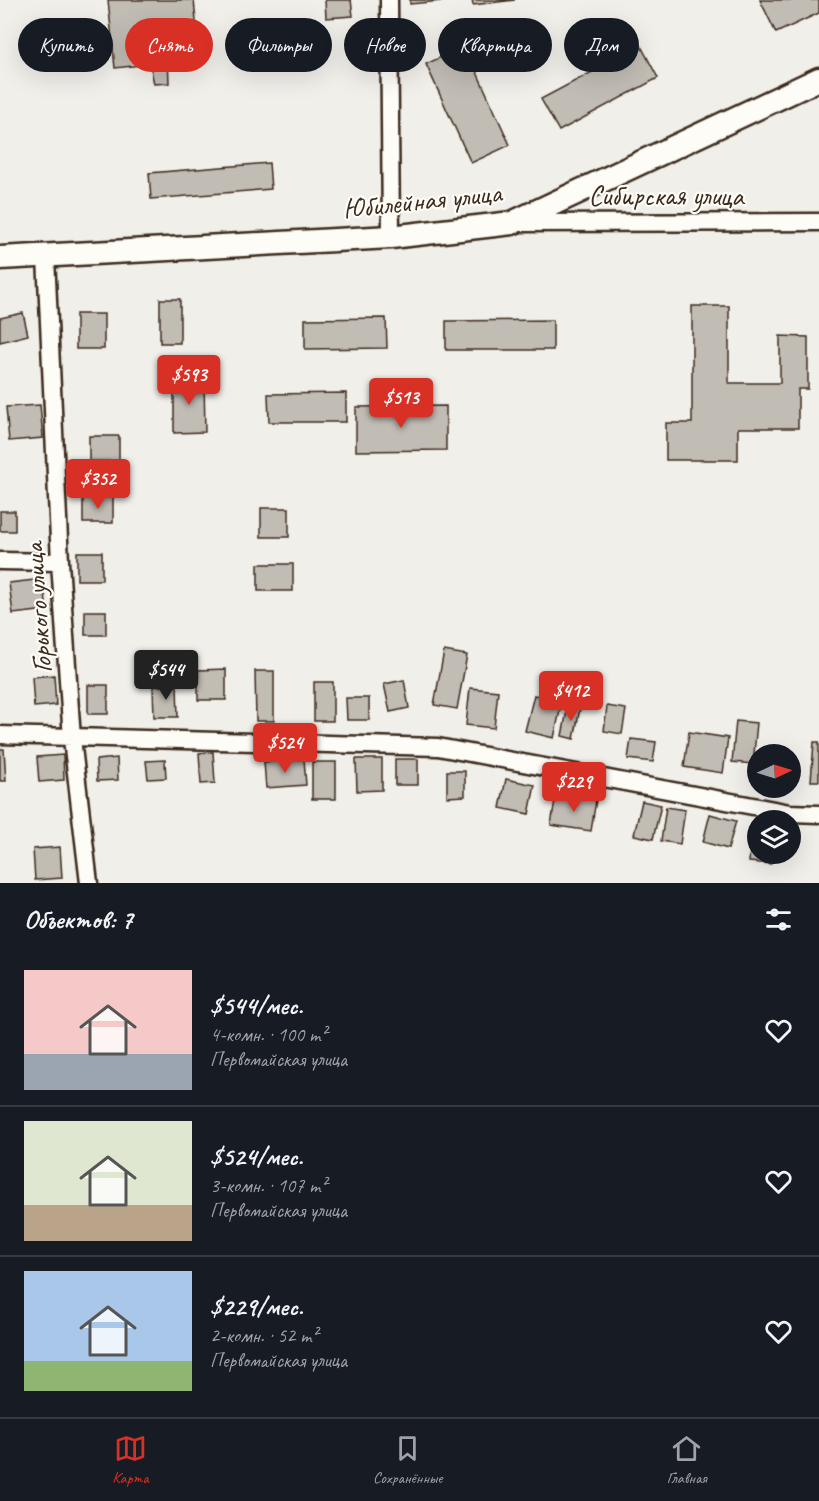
<!DOCTYPE html>
<html lang="ru">
<meta charset="utf-8">
<style>
body{margin:0;font-family:Caveat,sans-serif;background:#242831;color:#f1f3f6;height:100vh;display:flex;flex-direction:column;font-size:22px;white-space:nowrap}
*{box-sizing:border-box;margin:0}
p{font-size:20px;color:#9ea1a6}
.icon{flex:none;width:33px;height:33px;fill:none;stroke:currentColor;stroke-width:2;stroke-linecap:round;stroke-linejoin:round}
.map{position:relative;height:883px;overflow:hidden}
.sheet{display:flex;flex-direction:column;background:#171b24;flex:1}
.sheet>*{flex:none}
.top-card{position:absolute;left:18px;top:18px;width:783px;height:54px;display:flex;gap:12px}
.needle{width:39px;rotate:86deg}
.fabs{position:absolute;left:747px;top:744px;display:grid;gap:12px}
.fabs a{display:grid;place-items:center;width:54px;height:54px;border-radius:50%;background:#171b24;box-shadow:0 6px 24px #0002;font-size:30px}
.price{position:absolute;translate:-50% -51px;padding:0 14px;border-radius:6px;background:#d93025;color:#fff;font-size:20px;line-height:39px;filter:drop-shadow(0 2px 3px #0008)}
.price::after{content:'';position:absolute;left:50%;top:36px;width:18px;height:14px;margin-left:-9px;background:inherit;clip-path:polygon(0 0,100% 0,50% 100%)}
.price.on{background:#222;color:#fff}
ul{padding:0;list-style:none}
li{display:flex;align-items:center;gap:18px;height:150px;padding:0 24px}
li+li{border-top:2px solid #363941}
li span{display:grid;place-items:center;flex:none;width:168px;height:120px;border-radius:0px;color:#555}
li>.icon{margin-inline-start:auto}
span .icon{width:72px;height:72px;fill:#fffc;stroke-width:1}
li b{font-size:26px}
h2{display:flex;justify-content:space-between;align-items:center;height:72px;padding:0 24px;font-size:26px}
.chip{padding:0 21px;border-radius:27px;background:#171b24;box-shadow:0 6px 24px #0002;font-size:21px;line-height:54px}
.chip.on{background:#d93025;color:#fff}
.tabs{display:flex;justify-content:space-around;align-items:center;height:84px;border-top:2px solid #363941;background:#171b24;font-size:16px;color:#9ea1a6}
.tabs a{display:grid;justify-items:center;gap:3px}
.tabs .on{color:#d93025}
.map>svg:first-child{display:block}
</style>
<div class="map">
<svg width="819" height="883" viewBox="0 0 819 883">
<rect width="100%" height="100%" fill="#f1efea"/>
<filter id="ink" filterUnits="userSpaceOnUse"><feTurbulence type="fractalNoise" baseFrequency=".0167" numOctaves="2"/><feDisplacementMap in="SourceGraphic" scale="12" xChannelSelector="R" yChannelSelector="G"/><feConvolveMatrix kernelMatrix="1 2 1 2 8 2 1 2 1" color-interpolation-filters="sRGB"/></filter>
<g filter="url(#ink)">
<path fill="#c1bcb4" stroke="#3b2a1e" stroke-width="1.5" d="M108,0H194L199,54L168,57L169,83L154,84L150,64L115,68Z
M325,0H351L353,16L326,18Z
M410,0H453L410,4Z
M472,0H515L473,5Z
M760,0H819V13L776,33Z
M465,46L510,145L471,163L426,64Z
M641,46L658,78L559,131L541,99Z
M269,163L271,189L151,199L149,173Z
M160,299H180V343H160Z
M692,306H729V383H780V336L808,337V389H798V428H738V460H666V423H692Z
M23,313L28,335L0,342V318Z
M76,314H104V349H76Z
M386,318L387,348L305,349V319Z
M553,320V350H446V321Z
M174,380H204L205,432L174,433Z
M346,393V422H269L268,394Z
M40,405L43,438L9,441L6,407Z
M446,406V450L356,451V407Z
M89,436H119V461H89Z
M83,497H113V523H83Z
M261,508H289V537H261Z
M0,511H15V531H0Z
M77,552H102V580H77Z
M258,564H293V591H258Z
M43,579L47,610L13,614L9,583Z
M85,611H106V635H85Z
M444,651L467,655L457,709L434,705Z
M226,669V700H198V670Z
M255,671H274V721H256Z
M54,675L56,705L34,707L32,677Z
M404,680L409,708L390,712L384,684Z
M314,682H333V721H314Z
M88,685H108V714H88Z
M153,686H177L178,717H154Z
M470,688L498,691L494,728L466,725Z
M534,695L562,701L554,738L525,731Z
M346,698H369V720H347Z
M568,706L580,708L574,739L562,736Z
M607,706L626,709L622,734L604,731Z
M736,721L757,723L753,764L732,762Z
M689,732L728,738L723,773L684,767Z
M631,739L656,742L653,762L628,759Z
M814,742H819V781H811Z
M0,749H4L6,781H0Z
M213,752L215,783L201,784L199,753Z
M63,755L64,780L39,782L37,757Z
M117,758L118,780L97,781L96,760Z
M304,759L306,785L266,788L264,762Z
M356,759H382V790L357,791Z
M395,759H418V785H395Z
M165,760L166,778L148,779L146,761Z
M312,762H336V799H312Z
M447,771H465V796L447,797Z
M506,779L535,785L529,814L500,808Z
M556,794L596,800L591,831L551,825Z
M642,801L661,805L653,839L634,835Z
M666,807L685,810L680,844L661,841Z
M710,814L736,821L728,849L703,842Z
M752,825L758,826V854H772L771,864L749,862Z
M60,847L62,878L35,880L33,849Z"/>
<g fill="none" stroke-linecap="round" stroke-linejoin="round">
<defs>
<path id="street" d="M389,0L391,237
M519,223L819,222
M46,257L60,562L72,739L89,883
M0,561L60,562
M0,735L438,747L790,813L819,814"/>
<path id="secondary" d="M0,258L391,237L512,223L819,79"/>
</defs>
<use href="#street" stroke="#3b2a1e" stroke-width="21"/>
<use href="#secondary" stroke="#3b2a1e" stroke-width="27"/>
<use href="#street" stroke="#fdfcf7" stroke-width="16"/>
<use href="#secondary" stroke="#fdfcf7" stroke-width="22"/>
</g>
</g>
<g text-anchor="middle" stroke-width="4.5" stroke-linejoin="round" paint-order="stroke">
<g font-size="28" fill="#3b2a1e" stroke="#fdfcf7">
<text x="666" y="205">Сибирская улица</text>
<text transform="translate(422 200) rotate(-6)" y="10">Юбилейная улица</text>
<text transform="translate(37 608) rotate(-94)" y="10">Горького улица</text>
</g>
</g>
</svg>
<div class="fabs">
<a><svg class="needle" viewBox="-14 -14 28 28"><path d="M0-13l5 13h-10z" fill="#e53935"/><path d="M0 13l5-13h-10z" fill="#9ea1a6"/></svg></a>
<a><svg class="icon" aria-label="layers" viewBox="0 0 24 24"><path d="M12 4l9 5-9 5-9-5zM3 14l9 5 9-5"/></svg></a>
</div>
<b class="price" style="left:189px;top:406px">$593</b>
<b class="price" style="left:401px;top:429px">$513</b>
<b class="price" style="left:98px;top:510px">$352</b>
<b class="price on" style="left:166px;top:701px">$544</b>
<b class="price" style="left:571px;top:722px">$412</b>
<b class="price" style="left:285px;top:774px">$524</b>
<b class="price" style="left:574px;top:813px">$229</b>
<div class="top-card">
<a class="chip">Купить</a>
<a class="chip on">Снять</a>
<a class="chip">Фильтры</a>
<a class="chip">Новое</a>
<a class="chip">Квартира</a>
<a class="chip">Дом</a>
</div>
</div>
<section class="sheet">
<h2>Объектов: 7<svg class="icon" aria-label="filters" viewBox="0 0 24 24"><path d="M4 7h16M4 17h16"/><circle cx="9" cy="7" r="2"/><circle cx="15" cy="17" r="2"/></svg></h2>
<ul>
<li><span style="background:linear-gradient(#f6c9c9 70%,#9aa5b1 0)"><svg class="icon" aria-label="home" viewBox="0 0 24 24"><path d="M3 11l9-7 9 7M6 9v11h12V9"/></svg></span><div><b>$544/мес.</b><p>4-комн. · 100 m²</p><p>Первомайская улица</p></div><svg class="icon" aria-label="heart" viewBox="0 0 24 24"><path d="M12 20l-8-8c-3-5 5-10 8-4 3-6 11-1 8 4z"/></svg></li>
<li><span style="background:linear-gradient(#dfe7d0 70%,#b9a48a 0)"><svg class="icon" aria-label="home" viewBox="0 0 24 24"><path d="M3 11l9-7 9 7M6 9v11h12V9"/></svg></span><div><b>$524/мес.</b><p>3-комн. · 107 m²</p><p>Первомайская улица</p></div><svg class="icon" aria-label="heart" viewBox="0 0 24 24"><path d="M12 20l-8-8c-3-5 5-10 8-4 3-6 11-1 8 4z"/></svg></li>
<li><span style="background:linear-gradient(#a9c7e8 75%,#8fb573 0)"><svg class="icon" aria-label="home" viewBox="0 0 24 24"><path d="M3 11l9-7 9 7M6 9v11h12V9"/></svg></span><div><b>$229/мес.</b><p>2-комн. · 52 m²</p><p>Первомайская улица</p></div><svg class="icon" aria-label="heart" viewBox="0 0 24 24"><path d="M12 20l-8-8c-3-5 5-10 8-4 3-6 11-1 8 4z"/></svg></li>
</ul>
</section>
<nav class="tabs">
<a class="on"><svg class="icon" aria-label="map" viewBox="0 0 24 24"><path d="M3 6l6-2 6 2 6-2v14l-6 2-6-2-6 2zM9 4v14M15 6v14"/></svg>Карта</a>
<a><svg class="icon" aria-label="saved" viewBox="0 0 24 24"><path d="M7 4h10v16l-5-4-5 4z"/></svg>Сохранённые</a>
<a><svg class="icon" aria-label="home" viewBox="0 0 24 24"><path d="M3 11l9-7 9 7M6 9v11h12V9"/></svg>Главная</a>
</nav>
